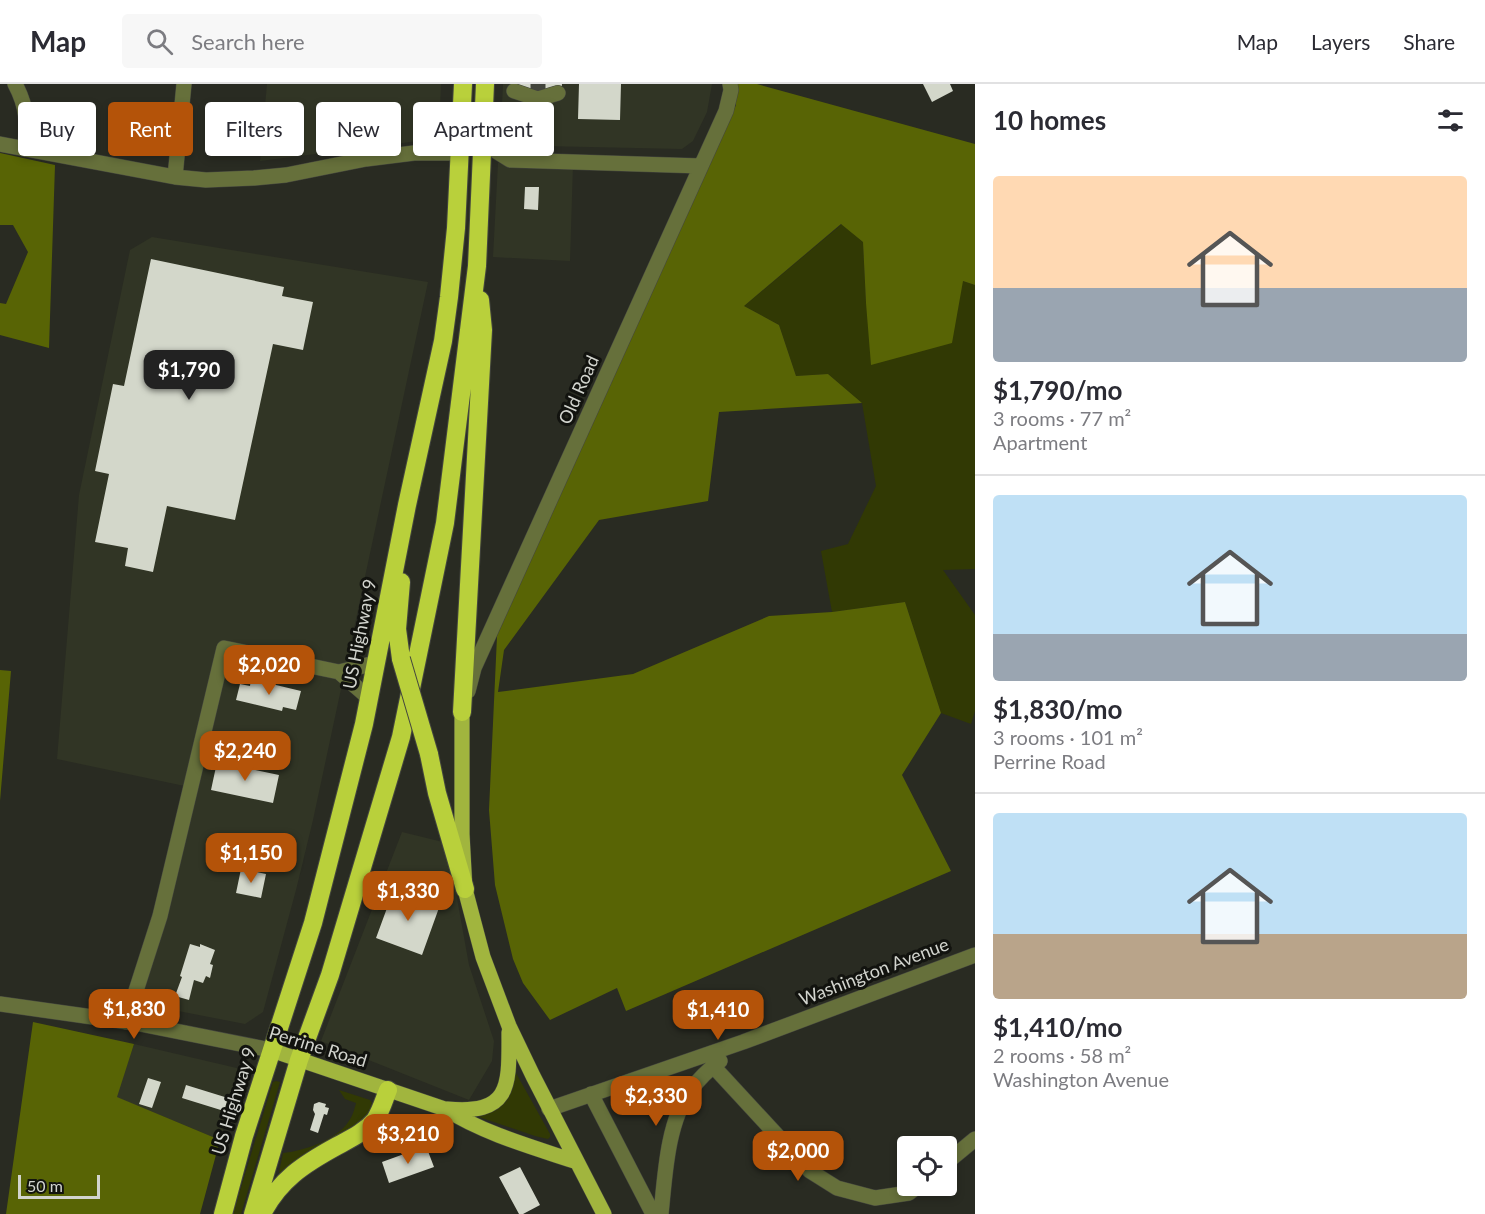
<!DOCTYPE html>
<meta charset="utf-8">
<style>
body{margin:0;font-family:Lato,sans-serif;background:#f7f7f7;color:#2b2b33;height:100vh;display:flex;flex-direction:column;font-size:22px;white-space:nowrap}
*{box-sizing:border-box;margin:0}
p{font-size:20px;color:#7c7c81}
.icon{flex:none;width:33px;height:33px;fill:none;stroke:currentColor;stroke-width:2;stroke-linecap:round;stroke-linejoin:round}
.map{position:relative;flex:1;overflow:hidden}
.details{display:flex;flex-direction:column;background:#fff;width:510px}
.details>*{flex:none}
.top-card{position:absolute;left:18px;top:18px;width:570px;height:54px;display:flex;gap:12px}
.tools{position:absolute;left:897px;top:1052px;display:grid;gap:12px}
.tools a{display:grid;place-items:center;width:60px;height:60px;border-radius:6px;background:#fff;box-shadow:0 3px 9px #0003;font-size:30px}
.scale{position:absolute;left:18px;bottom:15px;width:82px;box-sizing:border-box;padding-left:6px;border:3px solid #d2d4ce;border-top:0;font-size:16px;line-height:21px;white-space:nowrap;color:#d2d4ce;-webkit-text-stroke:4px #12130f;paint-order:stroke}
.price{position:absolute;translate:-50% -51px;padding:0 14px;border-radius:12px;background:#b45309;color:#fff;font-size:20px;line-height:39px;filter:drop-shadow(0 2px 3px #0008)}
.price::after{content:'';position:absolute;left:50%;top:36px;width:18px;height:14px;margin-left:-9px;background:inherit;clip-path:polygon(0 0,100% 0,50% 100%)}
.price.current{background:#222;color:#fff}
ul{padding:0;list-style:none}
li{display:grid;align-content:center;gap:12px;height:318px;padding:0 18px}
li+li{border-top:2px solid #e1e1e2}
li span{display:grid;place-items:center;height:186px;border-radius:6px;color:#555}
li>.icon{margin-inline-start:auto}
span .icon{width:108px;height:108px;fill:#fffc;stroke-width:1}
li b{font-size:26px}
h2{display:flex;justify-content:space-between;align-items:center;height:72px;padding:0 18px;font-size:26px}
.chip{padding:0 21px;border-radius:6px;background:#fff;box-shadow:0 3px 9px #0003;font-size:21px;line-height:54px}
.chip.current{background:#b45309;color:#fff}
header{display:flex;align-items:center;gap:36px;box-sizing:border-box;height:84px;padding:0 30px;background:#fff;border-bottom:2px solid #e1e1e2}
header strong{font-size:28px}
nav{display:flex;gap:33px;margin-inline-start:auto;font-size:21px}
.search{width:420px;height:54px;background:#f7f7f7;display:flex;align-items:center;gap:15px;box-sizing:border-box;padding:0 21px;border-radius:6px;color:#7c7c81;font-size:22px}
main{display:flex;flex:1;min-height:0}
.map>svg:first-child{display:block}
</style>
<header>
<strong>Map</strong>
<div class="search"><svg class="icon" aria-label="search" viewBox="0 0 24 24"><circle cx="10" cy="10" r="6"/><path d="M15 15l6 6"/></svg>Search here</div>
<nav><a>Map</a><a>Layers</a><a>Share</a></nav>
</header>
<main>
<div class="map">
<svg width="975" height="1130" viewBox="0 0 975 1130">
<rect width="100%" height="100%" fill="#292b22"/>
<path fill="#313525" d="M267,0H441L439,45L426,56L260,77Z
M503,0H712L707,28L693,57L682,65L500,61Z
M498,79L573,81L570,177L493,173Z
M152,153L428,198L313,736L296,806L263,928L245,940L132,918L194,704L57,675L79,411L130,166Z
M402,748L447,759L469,881L494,957L492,977L469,1016L321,957Z
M134,960L241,985L220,1056L116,1013Z"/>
<path fill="#313904" d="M842,140L863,158L866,219L963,197L975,201V485L943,486L975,531V627L971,640L941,629L905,518L832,528L821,467L848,460L876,402L862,319L828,290L796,292L779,241L744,222Z
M516,989L550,1050V1053L548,1055L535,1052L479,1033C500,1026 509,1008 516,989Z
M276,997L280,998L241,1130H233L273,998Z
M339,1006L370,1016L372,1019L369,1033L278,1093L283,1069C303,1067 333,1057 346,1041C352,1034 354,1027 356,1019L345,1015Z"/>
<path fill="#586405" d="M732,0H757L975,60V201L963,197L952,259L871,281L866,219L863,158L841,140L744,222L779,241L796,292L828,290L862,319L719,328L708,417L599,436L504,566L498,608L633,590L769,532L832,528L905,518L941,629L902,691L951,787L626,927L617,904L550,936L523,899L513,875L495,801L489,726L498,531L736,21Z
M0,69L55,81L49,264L0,251V219L6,220L28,168L13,141H0Z
M0,586L11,587L0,717Z
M33,938L134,960L117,1013L220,1056L200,1130H6Z"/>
<path fill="#d3d7ca" d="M512,0H562L561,10L512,7Z
M579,0H621L620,36L578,35Z
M923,0H950L953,7L932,18Z
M525,103H539L538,126L524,125Z
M151,175L284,203L282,212L313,218L303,266L273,260L235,436L167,422L153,488L125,482L128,464L95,458L109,390L95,387L113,300L124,302Z
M251,595L301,607L296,626L283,623L282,627L236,616L240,600L250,602Z
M217,678L279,691L273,719L211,706Z
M241,785L266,790L261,814L236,809Z
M394,805L440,821L422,871L376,854Z
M190,860L200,863V860L215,866L210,880L213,881L210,894L206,892L203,899L194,896L189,916L175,912L182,893L180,892Z
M148,994L161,998L152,1024L139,1020Z
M186,1001L228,1014L224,1027L182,1014Z
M319,1018L326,1020L325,1023L329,1024L327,1031L324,1030L318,1049L310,1046L315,1030L313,1026L314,1020Z
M426,1062L434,1083L389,1099L382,1078Z
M520,1083L540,1121L523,1130H519L499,1093Z"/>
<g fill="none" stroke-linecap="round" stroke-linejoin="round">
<path stroke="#42443c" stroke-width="15" stroke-dasharray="15 8" stroke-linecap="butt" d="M538,8V0"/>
<defs>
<path id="minor" d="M15,0C28,24 27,40 25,65
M514,7L538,15L558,9
M483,59L510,76L701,82
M0,60L175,93L206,96L254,94L286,91L366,75L414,69H459
M175,93L184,0
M468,607L474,584L726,27L731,6L730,0
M369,614L339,588L375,579
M0,920L135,939L271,966
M126,938L160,832L224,564L339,588
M713,982L810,1087L837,1104L875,1114L909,1109L919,1101
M591,1010L653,1130
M549,1025L743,958L975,871
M946,1079L975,1055
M661,1130C665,1092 667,1039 690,1007C698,996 709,985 720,977"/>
<path id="major" d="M462,628V750L465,805L483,873L509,942L533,992L604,1130
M271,966L445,1025C485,1050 532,1063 577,1078
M447,1025C512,1031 509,1001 509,948"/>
<path id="highway" d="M401,575L397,545L401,498
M462,628L483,246L480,216
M429,670L437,709L465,805
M223,1130L244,1052L313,839L364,640L407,421L443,257L449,213L456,144L463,0
M253,1130L299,976L330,891L401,653L445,439L477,182L485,0
M262,1130C279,1096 304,1080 337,1062C350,1055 365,1048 375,1036C381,1027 384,1016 388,1006"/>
</defs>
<use href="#minor" stroke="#44463e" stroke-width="16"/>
<use href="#major" stroke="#44463e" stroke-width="16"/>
<use href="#highway" stroke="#44463e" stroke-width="20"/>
<use href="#minor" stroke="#66703b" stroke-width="15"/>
<use href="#major" stroke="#a1b53e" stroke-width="15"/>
<use href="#highway" stroke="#b9d03b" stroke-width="18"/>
<defs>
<path id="highway-bridge" d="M401,575L429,670"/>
</defs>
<use href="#highway-bridge" stroke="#44463e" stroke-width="20" stroke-linecap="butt"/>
<use href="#highway-bridge" stroke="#b9d03b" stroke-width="18"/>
</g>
<g text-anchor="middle" stroke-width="6" stroke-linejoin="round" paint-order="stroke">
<g font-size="18" fill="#d2d4ce" stroke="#12130f">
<text transform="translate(579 306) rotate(-66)" y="6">Old Road</text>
<text transform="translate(360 550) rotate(-79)" y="6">US Highway 9</text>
<text transform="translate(874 888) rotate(-21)" y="6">Washington Avenue</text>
<text transform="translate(318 963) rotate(17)" y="6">Perrine Road</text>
<text transform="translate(234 1017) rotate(-73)" y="6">US Highway 9</text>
</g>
</g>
</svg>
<div class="tools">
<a><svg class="icon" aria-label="locate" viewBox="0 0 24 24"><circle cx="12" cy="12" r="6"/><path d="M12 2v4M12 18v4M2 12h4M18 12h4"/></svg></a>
</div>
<div class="scale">50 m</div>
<b class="price current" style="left:189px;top:317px">$1,790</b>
<b class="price" style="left:269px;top:612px">$2,020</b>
<b class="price" style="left:245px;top:698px">$2,240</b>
<b class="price" style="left:251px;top:800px">$1,150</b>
<b class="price" style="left:408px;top:838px">$1,330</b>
<b class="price" style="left:134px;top:956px">$1,830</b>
<b class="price" style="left:718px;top:957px">$1,410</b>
<b class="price" style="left:656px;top:1043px">$2,330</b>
<b class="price" style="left:408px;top:1081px">$3,210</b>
<b class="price" style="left:798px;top:1098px">$2,000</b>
<div class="top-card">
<a class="chip">Buy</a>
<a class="chip current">Rent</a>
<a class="chip">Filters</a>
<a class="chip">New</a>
<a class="chip">Apartment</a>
</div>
</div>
<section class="details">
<h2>10 homes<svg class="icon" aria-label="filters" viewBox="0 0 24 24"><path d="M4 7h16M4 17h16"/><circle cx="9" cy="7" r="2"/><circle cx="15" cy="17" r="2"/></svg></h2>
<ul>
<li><span style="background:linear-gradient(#ffd9b3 60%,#9aa5b1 0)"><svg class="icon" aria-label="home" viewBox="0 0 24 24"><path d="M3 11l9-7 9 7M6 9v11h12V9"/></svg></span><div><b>$1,790/mo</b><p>3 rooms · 77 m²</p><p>Apartment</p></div></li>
<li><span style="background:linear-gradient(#bfe0f5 75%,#9aa5b1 0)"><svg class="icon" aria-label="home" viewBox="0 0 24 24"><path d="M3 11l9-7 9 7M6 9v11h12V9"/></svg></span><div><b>$1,830/mo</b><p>3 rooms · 101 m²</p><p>Perrine Road</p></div></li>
<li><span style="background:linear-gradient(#bfe0f5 65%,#b9a48a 0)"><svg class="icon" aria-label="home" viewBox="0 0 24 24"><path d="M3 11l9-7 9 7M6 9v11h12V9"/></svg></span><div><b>$1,410/mo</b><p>2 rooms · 58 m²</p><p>Washington Avenue</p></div></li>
</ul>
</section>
</main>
